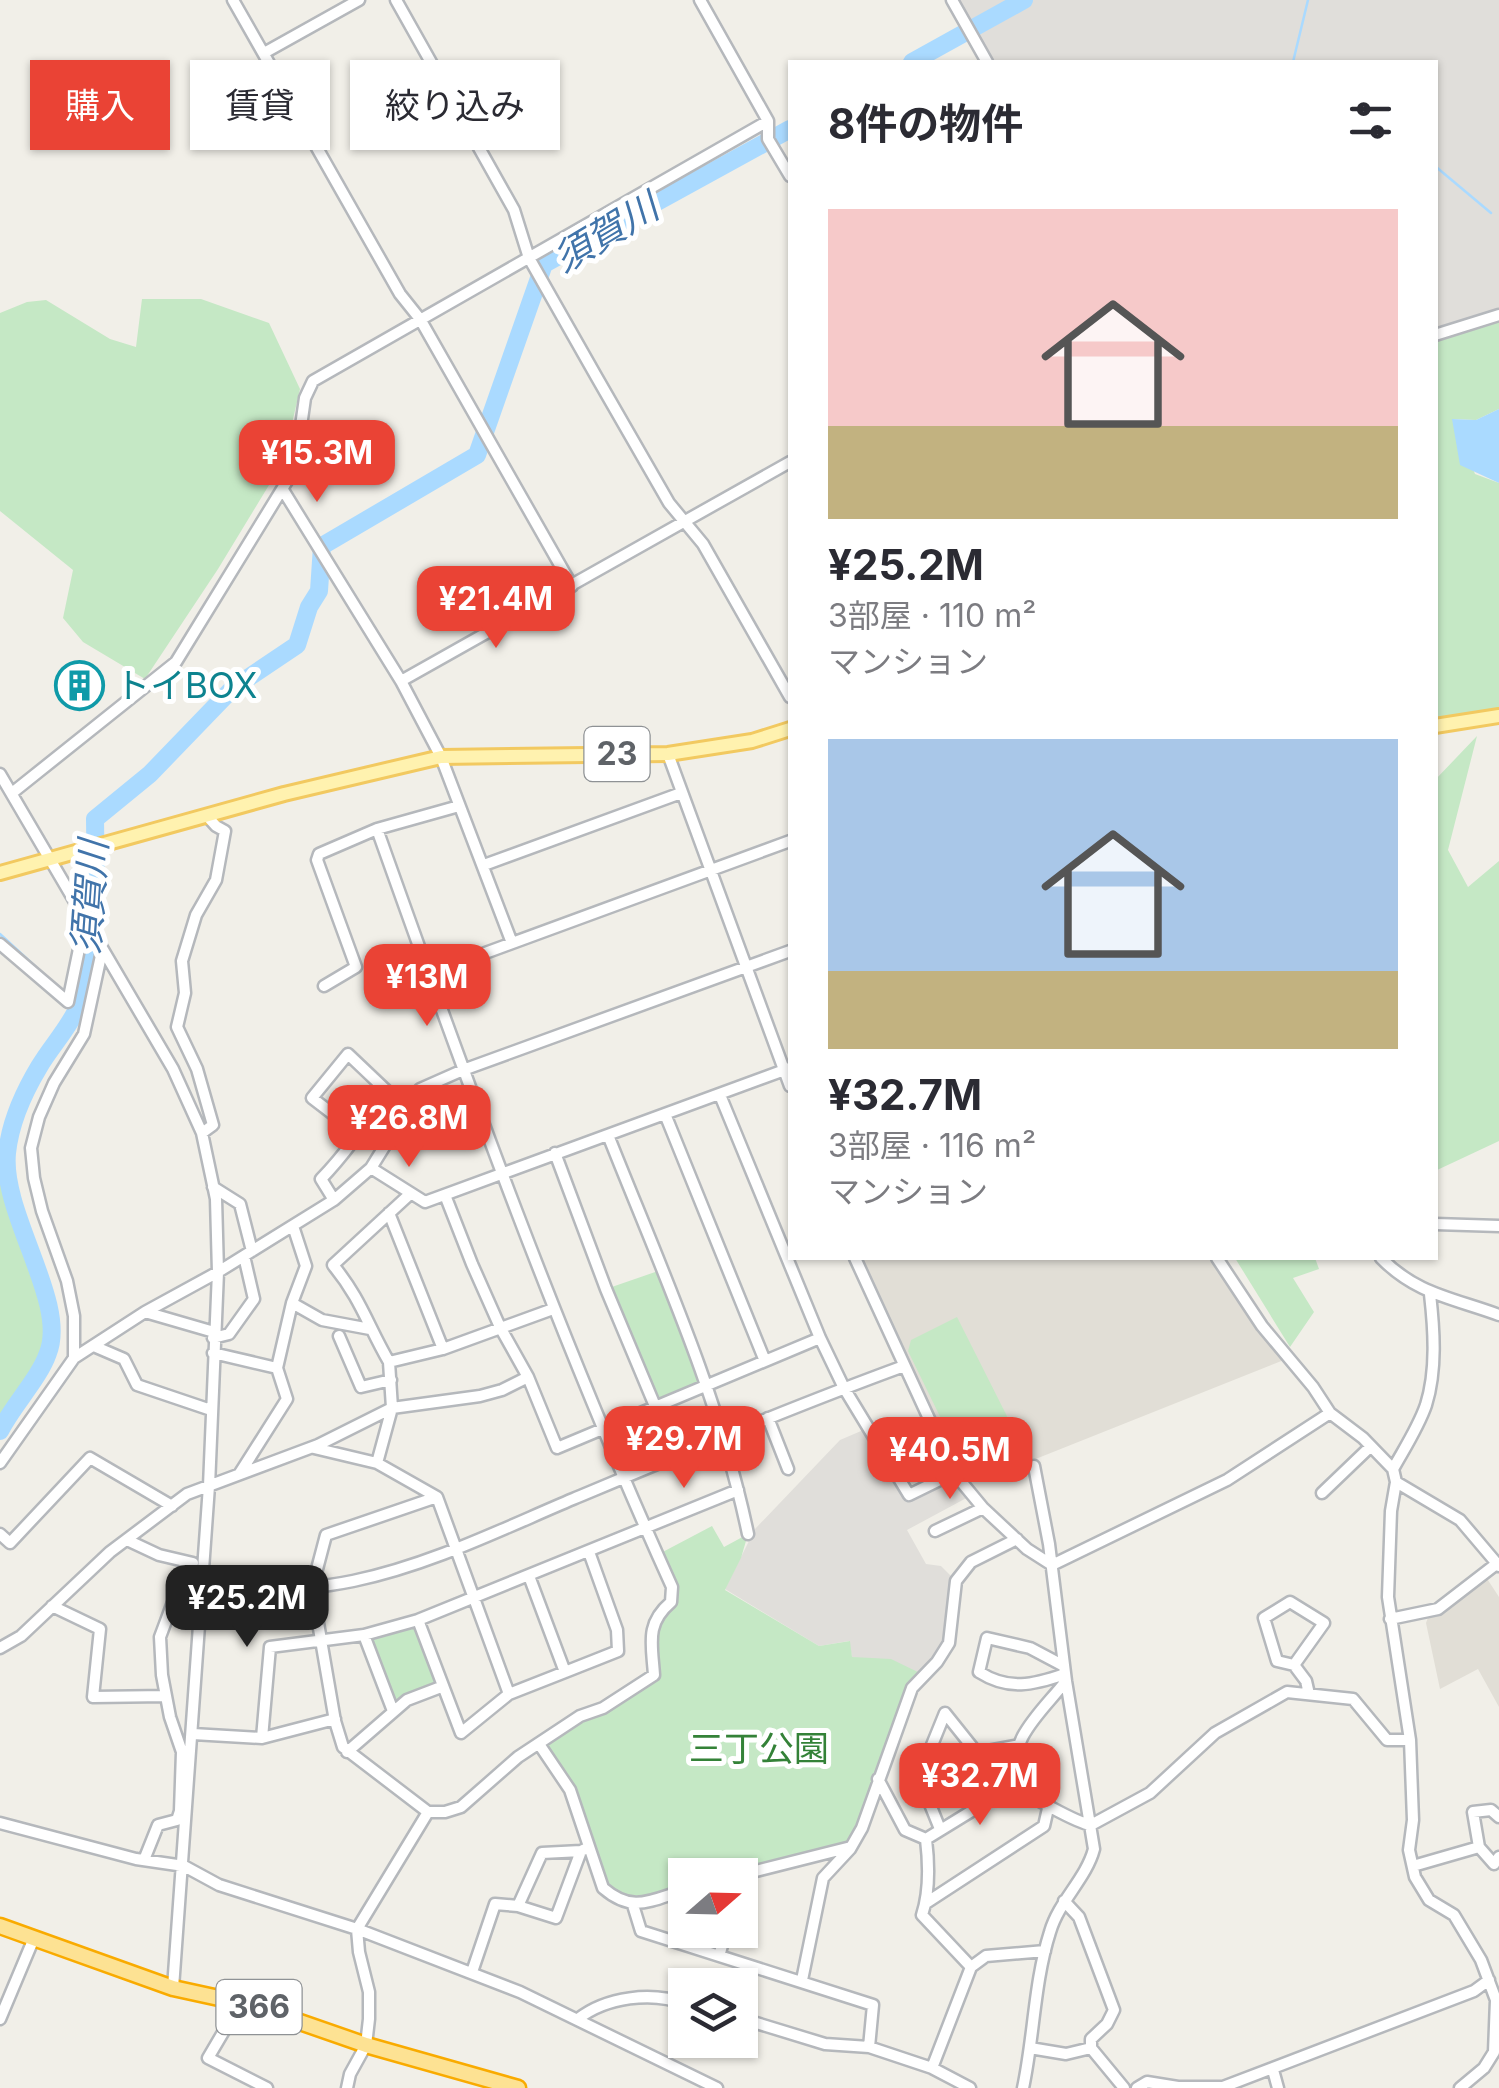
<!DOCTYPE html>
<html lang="ja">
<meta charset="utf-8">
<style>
body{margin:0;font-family:Inter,"Noto Sans JP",sans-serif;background:#f7f7f7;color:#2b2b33;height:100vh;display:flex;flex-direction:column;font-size:38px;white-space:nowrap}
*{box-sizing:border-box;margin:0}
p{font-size:32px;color:#7c7c81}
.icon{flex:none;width:55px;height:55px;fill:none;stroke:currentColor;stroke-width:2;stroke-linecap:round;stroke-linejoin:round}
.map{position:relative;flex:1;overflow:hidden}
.details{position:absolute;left:788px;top:60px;width:650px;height:1200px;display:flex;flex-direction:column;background:#fff;border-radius:0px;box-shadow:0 2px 8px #0004}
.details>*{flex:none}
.guide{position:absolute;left:30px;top:60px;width:608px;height:90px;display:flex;gap:20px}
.needle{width:65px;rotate:70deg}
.fabs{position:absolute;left:668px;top:1858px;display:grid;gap:20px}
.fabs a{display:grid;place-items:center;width:90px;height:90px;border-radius:0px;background:#fff;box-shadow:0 2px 8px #0004;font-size:50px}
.price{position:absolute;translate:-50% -85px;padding:0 22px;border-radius:20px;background:#ea4335;color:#fff;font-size:32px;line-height:65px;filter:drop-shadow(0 2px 5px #0008)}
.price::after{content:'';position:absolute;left:50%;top:60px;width:30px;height:22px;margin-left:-15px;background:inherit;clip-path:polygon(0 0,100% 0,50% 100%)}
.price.current{background:#222;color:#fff}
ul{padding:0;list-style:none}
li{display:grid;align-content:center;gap:20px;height:530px;padding:0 40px}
li span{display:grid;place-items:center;height:310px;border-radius:0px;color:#555}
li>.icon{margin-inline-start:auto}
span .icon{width:180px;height:180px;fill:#fffc;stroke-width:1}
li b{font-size:42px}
h2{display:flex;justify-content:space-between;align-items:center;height:120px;padding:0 40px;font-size:42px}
.pill{padding:0 35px;border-radius:0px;background:#fff;box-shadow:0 2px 8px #0004;font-size:35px;line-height:90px}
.pill.current{background:#ea4335;color:#fff}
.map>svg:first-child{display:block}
</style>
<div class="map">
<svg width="1499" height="2088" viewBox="0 0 1499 2088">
<rect width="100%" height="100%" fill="#f1efe8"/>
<path fill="#e0deda" d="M959,0H1499V315L1435,335V62H994Z
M868,1428L909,1494L954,1473L972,1495L907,1530L926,1564L941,1566L956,1581L949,1643L922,1674L852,1657L849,1641L819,1646L725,1589L755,1529L840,1440Z"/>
<path fill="#e1ded6" d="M861,1258H1217L1289,1358L1023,1464L963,1485Z
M1484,1574L1499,1597V1707L1478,1669L1440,1689L1426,1623L1429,1615Z"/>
<path fill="#c5e8c5" d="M142,299H201L269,323L300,389L283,462L218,569L145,679L83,642L63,618L73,570L0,511V313L27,302L46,300L110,339L136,347Z
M1499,315V409L1476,420L1453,419L1475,474L1499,483V716L1480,719L1435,718V335Z
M1477,736L1448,850L1468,887L1499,861V1141L1435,1171V780Z
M0,1155H7L12,1194L45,1293L47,1357L0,1431Z
M1235,1258H1315L1319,1269L1293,1278L1314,1312L1290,1347Z
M661,1270L708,1385L655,1406L606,1289Z
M957,1317L1025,1452L970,1478L908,1351L911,1340Z
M712,1526L724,1547L748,1534L741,1558L725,1590L819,1646L850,1641L852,1657L891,1659L922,1674L851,1846L740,1875H685V1890L633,1905L603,1888L570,1790L539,1744L653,1675L652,1625L670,1602L672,1587L657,1555Z
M413,1627L416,1628L436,1683L396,1704L369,1641Z"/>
<path fill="#aadaff" d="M1499,409V483L1460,465L1452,419L1476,420Z"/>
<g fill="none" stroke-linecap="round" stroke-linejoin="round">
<path stroke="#aadaff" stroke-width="2.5" d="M1293,62L1308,0
M1435,166L1491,213
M0,934L50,980
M68,1008L74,1017"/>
<path stroke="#aadaff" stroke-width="18" d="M912,62L1024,0
M0,1431C13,1405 39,1379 48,1353C68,1302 1,1214 7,1153C10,1124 24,1092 39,1067C52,1045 70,1027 80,1003L96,898L95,819L150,774L233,688L297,645L309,607L319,591L322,546L477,455L544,264L790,129"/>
<defs>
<path id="minor" d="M233,0L400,294L420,319L572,586
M396,0L514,210L529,258L596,376L669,503L703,544L790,697
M700,0L768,121V139L790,176
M952,0L987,62
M264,53L359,0
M1435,335L1499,315
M283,490L401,681L441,757L512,943
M401,681L790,462
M668,754L790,1086
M0,774L173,1069L202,1133L216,1199L218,1272L209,1486L173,1988
M12,793L176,662L295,468L305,398L313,381L768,121
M377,829C468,1085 560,1340 672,1587L671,1602C645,1624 652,1644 654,1675L603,1708L580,1716L518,1757L461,1807L445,1812H428L343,1747L335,1721L312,1588L326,1535L437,1497L509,1694
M484,865L681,793
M0,944L68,1002L85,920
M428,974L790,841
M324,986L356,967L317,860L319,854L377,829L459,806
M720,1095L820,1338L844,1388L909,1495L954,1473
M665,1114L765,1361
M202,1133L213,1125L197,1069L177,1027L185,993L182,961L196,915L216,880L225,831L216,826L207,816
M608,1135C660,1266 719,1395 748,1534
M555,1153L606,1289L655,1406
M371,1168L425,1202L790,1068
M213,1187L240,1204L252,1251
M410,1194L333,1265C361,1299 368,1326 389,1362L443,1349L553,1309
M445,1195L472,1264L500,1327L528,1377L557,1448L820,1338
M334,1200L321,1179C347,1152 367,1122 388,1092L348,1054L312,1098L359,1134
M389,1213L443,1349
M1435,1224L1499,1226
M855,1258L954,1473L983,1508L1027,1549L1052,1565
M1217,1258L1262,1326L1313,1387L1330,1413L1363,1438L1393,1469L1396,1482L1391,1511L1388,1597L1410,1740L1413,1820L1409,1850L1415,1877L1429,1900L1454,1915L1481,1960L1496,2000L1494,2052L1484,2068L1460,2088
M1381,1258C1416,1294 1453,1298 1499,1315
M292,1303L322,1320L370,1329
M145,1312L214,1332
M339,1336L361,1387L391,1380
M213,1338L229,1334L254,1299L244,1256
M96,1347L124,1359L137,1385L211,1410
M213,1353L277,1368
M74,1358L145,1312L218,1272L334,1200L371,1168L420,1089L463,1070L790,951
M768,1418L788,1469
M314,1448L377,1463L437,1497
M0,1463L74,1358V1316L67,1281L42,1211L34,1178L31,1148L39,1117L54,1083L84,1034L102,951
M377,1463L392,1408L389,1362
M1393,1469C1404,1449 1418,1428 1426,1405C1437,1370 1434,1329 1430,1294
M240,1473L287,1399L277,1368L292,1303L306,1266L293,1226
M1396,1482L1460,1520L1499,1566
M1322,1493L1370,1447
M935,1531L983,1508
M0,1534L10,1543L90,1458L172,1506
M127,1540L159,1555L193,1563
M1052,1565L1227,1480L1330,1413
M202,1593C253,1593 303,1591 353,1581C430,1565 502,1529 573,1499C683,1453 792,1407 904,1366
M52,1606L100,1629L93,1697L166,1696
M1390,1619L1438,1609L1495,1565
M418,1620L461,1733L509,1694L565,1672L529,1576
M364,1635L393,1711
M0,1648L21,1636L110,1552L187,1494L318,1445L392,1408L480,1396L502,1390L528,1377
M1294,1665L1277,1661L1264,1618L1290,1602L1324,1623L1294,1665L1306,1681L1309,1694
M1064,1666L1030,1648L987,1638L979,1672C1009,1691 1033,1685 1065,1674
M565,1672L618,1651L617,1630L589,1552
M1066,1681C1038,1716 1009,1737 1014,1785C1027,1795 1077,1823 1091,1825L1150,1793L1215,1733L1287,1692L1353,1699L1387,1740H1410
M193,1734L262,1738L335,1719
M262,1738L270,1647L364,1635L418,1620L738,1490
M539,1744L570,1790L603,1888C633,1914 651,1900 685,1890
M347,1752L407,1700L441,1687
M878,1779L905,1830L926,1839
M923,1787L977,1753
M1499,1817L1491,1810L1473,1812L1479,1847L1494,1864L1499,1857
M0,1823L136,1859L184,1866L219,1885L357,1929L520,1992L717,2088
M940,1829L919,1777L945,1713L977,1753L1015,1746
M926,1839C929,1864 930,1891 922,1915L971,1967L986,1956L1045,1951
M926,1839L1014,1785
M144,1860L158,1825L177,1820L180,1811L182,1752L170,1717L162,1675L160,1637L188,1562
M1413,1866L1479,1847
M740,1875L851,1847
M1064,1901L1079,1917L1114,2010L1107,2024L1091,2039V2048L1124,2088
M926,1903L1044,1826L1049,1804
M633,1905L641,1931L873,2005L869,2047
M518,1906L556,1918L581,1851
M720,1953L726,1930
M472,1972L495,1904L518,1906L542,1853L581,1851L589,1847
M802,1980L823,1878L850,1849L862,1828L912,1688L937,1662L949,1643L956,1581L971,1562L1017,1539
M241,2002L208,2058L267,2088
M740,2018L825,2044L869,2047L932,2068L970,2088
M0,2019L34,1938
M578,2019C606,1997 652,1991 685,2004
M1030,2048L1066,2054L1091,2048
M932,2068L971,1967
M1273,2070L1278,2088
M347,2088L350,2074L366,2045L369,2019V1992L359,1952L357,1929L428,1812
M1023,2088C1034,2037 1034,1982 1050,1932C1059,1901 1086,1879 1094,1849L1066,1681L1049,1544L1034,1466
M1137,2088L1147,2082L1178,2087H1223L1474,1991L1489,1980"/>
<path id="major" d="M1435,726L1499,716
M0,873L284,794L441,757L668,754L752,741L790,729"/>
<path id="highway" d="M0,1926L173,1988L251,2005L366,2045L518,2088"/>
</defs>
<use href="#minor" stroke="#b5b8bc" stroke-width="15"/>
<use href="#major" stroke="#f2c960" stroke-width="18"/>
<use href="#highway" stroke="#f9ab00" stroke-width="19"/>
<use href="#minor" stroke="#fff" stroke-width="10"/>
<use href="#major" stroke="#fff2af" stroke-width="12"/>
<use href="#highway" stroke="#fde293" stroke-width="14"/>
</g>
<defs>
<symbol id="building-ring" viewBox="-11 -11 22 22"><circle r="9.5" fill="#fff" stroke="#0f9aa8" stroke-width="1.5"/><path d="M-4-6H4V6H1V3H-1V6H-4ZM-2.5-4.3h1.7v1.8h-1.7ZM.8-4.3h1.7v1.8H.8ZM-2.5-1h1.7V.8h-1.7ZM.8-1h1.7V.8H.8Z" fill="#0f9aa8"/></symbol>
</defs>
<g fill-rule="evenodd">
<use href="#building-ring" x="52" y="658" width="55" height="55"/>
</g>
<g text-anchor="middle" stroke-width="10" stroke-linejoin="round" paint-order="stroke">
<g fill="#fff" stroke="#8f9295" stroke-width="2.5">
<rect x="584.5" y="727" width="65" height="54" rx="8"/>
<rect x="216.5" y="1980" width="85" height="54" rx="8"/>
</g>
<g font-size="32" font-weight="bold" fill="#5f6368">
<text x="617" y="765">23</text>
<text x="259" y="2018">366</text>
</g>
<g font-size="35" fill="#0d838f" stroke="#fff" text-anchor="start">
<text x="115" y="698">トイBOX</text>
</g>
<g font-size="35" fill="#348238" stroke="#fff">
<text x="759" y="1761">三丁公園</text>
</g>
<g font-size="38" font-style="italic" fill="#4174aa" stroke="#fff">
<text transform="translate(606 233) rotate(-31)" y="13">須賀川</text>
<text transform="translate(90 897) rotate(-86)" y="13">須賀川</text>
</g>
</g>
</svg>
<div class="fabs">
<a><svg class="needle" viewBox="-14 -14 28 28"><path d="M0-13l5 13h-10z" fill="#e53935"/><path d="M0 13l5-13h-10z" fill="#7c7c81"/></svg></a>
<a><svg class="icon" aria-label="layers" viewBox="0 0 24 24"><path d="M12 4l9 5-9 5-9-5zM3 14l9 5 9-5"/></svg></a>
</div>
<b class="price" style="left:317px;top:505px">¥15.3M</b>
<b class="price" style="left:496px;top:651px">¥21.4M</b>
<b class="price" style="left:427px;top:1029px">¥13M</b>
<b class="price" style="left:409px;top:1170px">¥26.8M</b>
<b class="price" style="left:684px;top:1491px">¥29.7M</b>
<b class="price" style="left:950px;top:1502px">¥40.5M</b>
<b class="price current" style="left:247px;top:1650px">¥25.2M</b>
<b class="price" style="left:980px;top:1828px">¥32.7M</b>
<div class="guide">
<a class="pill current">購入</a>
<a class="pill">賃貸</a>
<a class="pill">絞り込み</a>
</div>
<section class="details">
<h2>8件の物件<svg class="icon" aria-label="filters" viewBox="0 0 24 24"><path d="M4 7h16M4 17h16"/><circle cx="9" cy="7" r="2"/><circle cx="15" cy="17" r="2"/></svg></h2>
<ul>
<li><span style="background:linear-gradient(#f6c9c9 70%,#c2b280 0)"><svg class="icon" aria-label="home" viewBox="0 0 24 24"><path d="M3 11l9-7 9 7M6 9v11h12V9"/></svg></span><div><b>¥25.2M</b><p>3部屋 · 110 m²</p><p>マンション</p></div></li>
<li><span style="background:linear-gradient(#a9c7e8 75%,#c2b280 0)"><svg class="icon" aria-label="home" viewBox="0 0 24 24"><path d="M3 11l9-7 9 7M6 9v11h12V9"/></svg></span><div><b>¥32.7M</b><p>3部屋 · 116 m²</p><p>マンション</p></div></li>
</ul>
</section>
</div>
